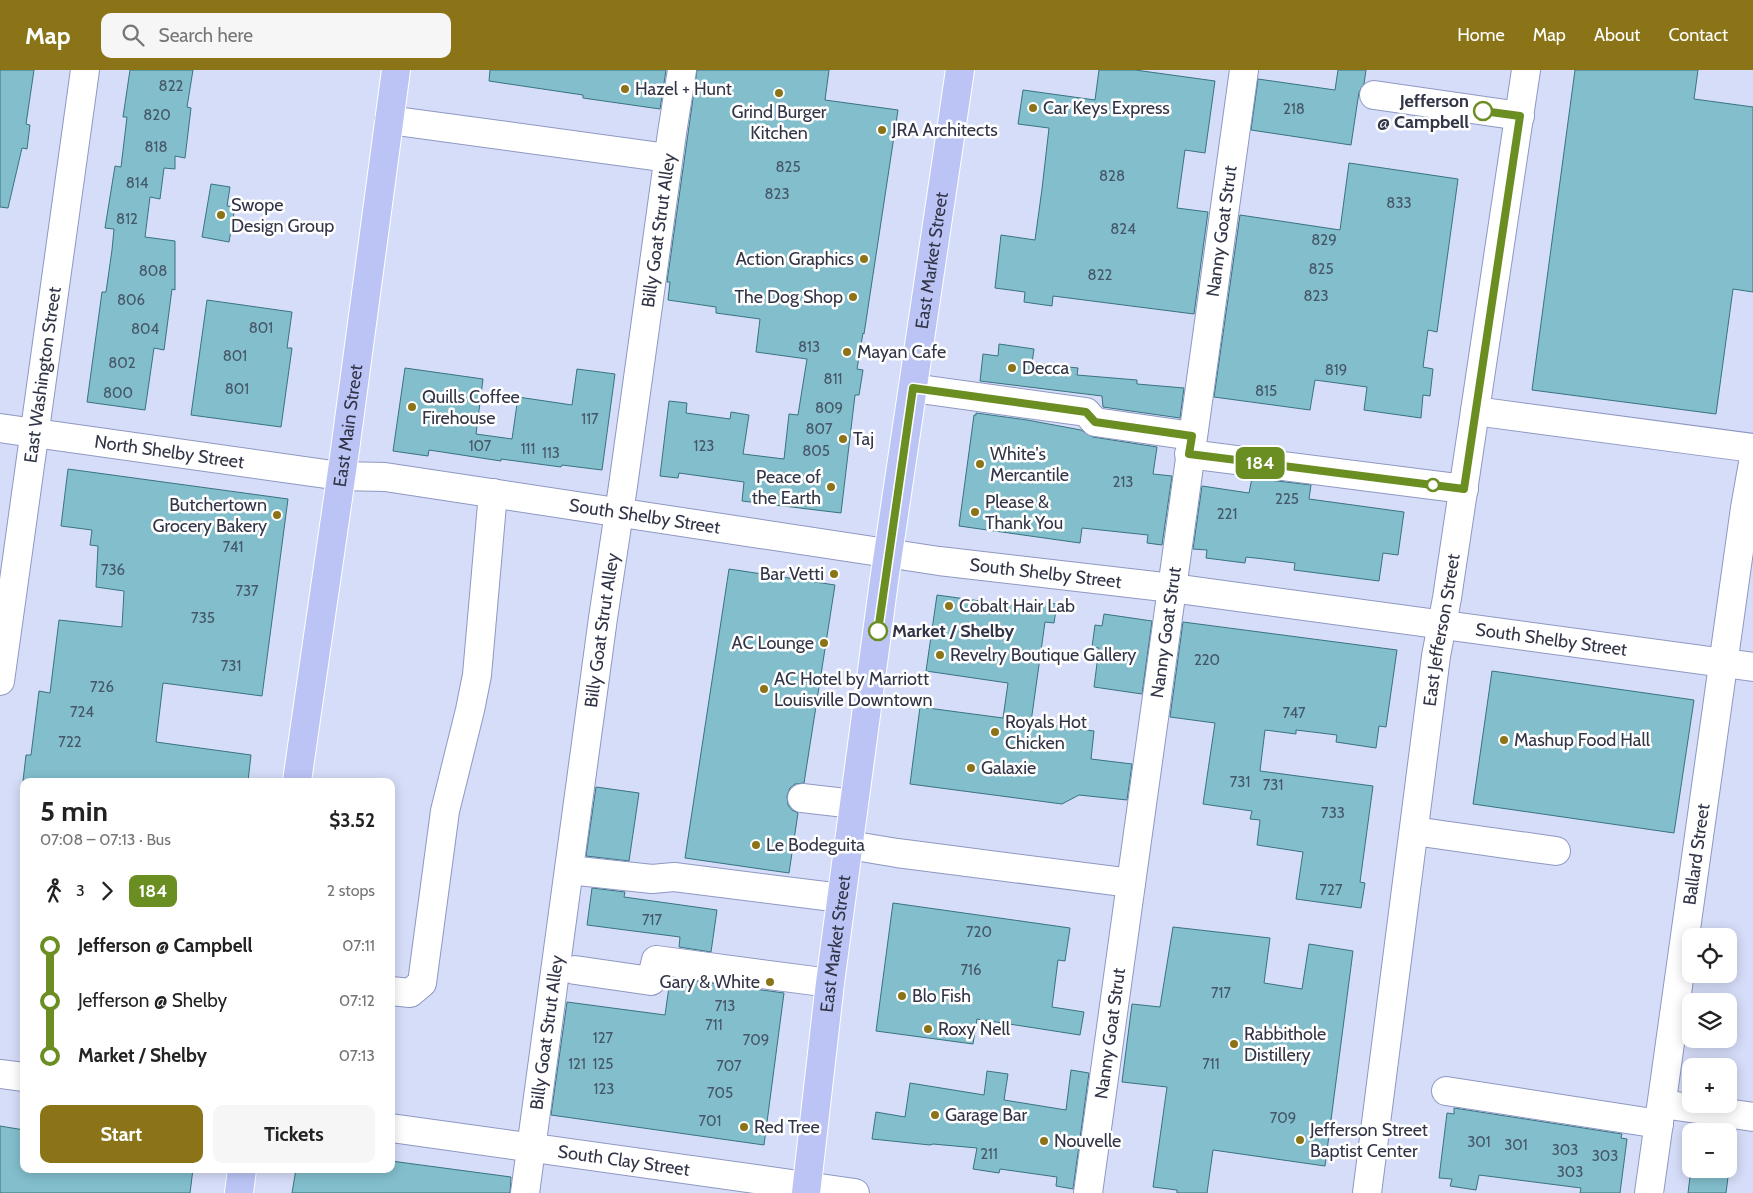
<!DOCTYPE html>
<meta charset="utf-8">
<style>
:root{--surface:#fff;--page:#f6f6f6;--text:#222;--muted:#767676;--accent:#8a7417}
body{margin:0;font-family:Cabin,sans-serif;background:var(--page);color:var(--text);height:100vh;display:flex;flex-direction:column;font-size:19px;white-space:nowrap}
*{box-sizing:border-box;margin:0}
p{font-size:16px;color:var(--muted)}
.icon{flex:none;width:28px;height:28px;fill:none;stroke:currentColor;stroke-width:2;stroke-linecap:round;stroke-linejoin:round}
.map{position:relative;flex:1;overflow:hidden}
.side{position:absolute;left:20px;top:708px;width:375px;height:395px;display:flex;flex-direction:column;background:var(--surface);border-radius:10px;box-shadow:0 2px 12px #0003}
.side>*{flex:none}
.badge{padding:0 10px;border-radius:8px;font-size:18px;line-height:32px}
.buttons{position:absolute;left:1682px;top:858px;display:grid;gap:10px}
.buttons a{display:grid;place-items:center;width:55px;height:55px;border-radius:10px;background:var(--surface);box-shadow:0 2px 12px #0003;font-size:25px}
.map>.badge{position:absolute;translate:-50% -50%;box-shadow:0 0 0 2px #fff}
.legs{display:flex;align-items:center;gap:8px;height:55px;padding:0 20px;font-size:16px}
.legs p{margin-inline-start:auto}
.summary{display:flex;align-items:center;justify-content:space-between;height:85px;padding:0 20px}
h1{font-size:28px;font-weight:800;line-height:38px}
.button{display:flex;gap:10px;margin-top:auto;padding:10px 20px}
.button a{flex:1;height:58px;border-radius:10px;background:var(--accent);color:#fff;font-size:20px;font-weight:800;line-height:58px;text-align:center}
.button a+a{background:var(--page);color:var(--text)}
ul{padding:0 20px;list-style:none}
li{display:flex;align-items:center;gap:18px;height:55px;font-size:19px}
li i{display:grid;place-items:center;width:8px;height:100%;margin:0 6px;background:currentColor}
li i::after{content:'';width:12px;height:12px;margin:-6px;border:4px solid;border-radius:50%;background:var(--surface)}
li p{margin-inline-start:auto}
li:first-child i{background:linear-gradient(#0000 50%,currentColor 0)}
li:last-child i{background:linear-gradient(currentColor 50%,#0000 0)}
header{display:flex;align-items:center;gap:30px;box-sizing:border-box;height:70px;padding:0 25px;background:var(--accent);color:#fff}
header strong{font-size:24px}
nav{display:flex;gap:28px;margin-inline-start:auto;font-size:18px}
.search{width:350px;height:45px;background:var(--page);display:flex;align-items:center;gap:12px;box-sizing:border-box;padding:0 18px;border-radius:10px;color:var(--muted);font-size:19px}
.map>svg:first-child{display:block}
.building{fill:#82becc;stroke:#387381}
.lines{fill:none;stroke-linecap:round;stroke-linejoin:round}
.minor-casing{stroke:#8e98c3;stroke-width:30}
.major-casing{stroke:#fff;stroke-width:30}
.minor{stroke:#fff;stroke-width:28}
.major{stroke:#bbc4f5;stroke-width:28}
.line-1-casing{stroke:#fff;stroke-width:11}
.line-1{stroke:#6b8e23;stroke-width:8}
.poi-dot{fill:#8a7417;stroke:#fff;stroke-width:2}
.stop-1-dot{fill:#fff;stroke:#6b8e23;stroke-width:2.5}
.labels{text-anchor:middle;stroke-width:5;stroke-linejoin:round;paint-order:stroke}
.number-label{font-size:15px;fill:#455768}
.poi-label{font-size:18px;fill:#313547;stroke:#fff;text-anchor:start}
.stop-label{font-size:18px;font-weight:bold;fill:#313547;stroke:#fff;text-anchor:end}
.street-label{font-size:18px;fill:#313547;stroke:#fff}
</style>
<header>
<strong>Map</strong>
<div class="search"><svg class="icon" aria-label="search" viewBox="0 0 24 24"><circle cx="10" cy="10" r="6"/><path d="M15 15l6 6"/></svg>Search here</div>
<nav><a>Home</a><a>Map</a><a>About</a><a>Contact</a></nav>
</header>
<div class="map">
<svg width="1753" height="1123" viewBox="0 0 1753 1123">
<rect width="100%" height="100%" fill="#d6ddf8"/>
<g class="building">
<polygon points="0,0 34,0 26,54 30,55 27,79 22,78 8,138 0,137"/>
<polygon points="130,0 193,0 187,37 191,38 185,88 175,86 175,99 164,98 160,129 150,127 145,167 175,171 175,220 172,219 164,280 154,278 145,340 87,332 102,222 106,222 112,180 114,159 105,158 115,96 121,97 127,47 123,47"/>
<polygon points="490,0 666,0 660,39 583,28 583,25 489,11"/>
<polygon points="697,0 829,0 825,30 898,40 864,264 863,263 857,299 863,300 859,325 855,325 841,443 742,431 744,412 679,403 678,408 660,406 669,331 687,333 686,343 730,349 731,342 749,345 743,384 784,389 789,344 798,345 807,289 756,282 760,249 716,243 716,237 668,230 670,212 667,212"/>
<polygon points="1099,0 1135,0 1215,11 1205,83 1185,80 1177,138 1208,142 1194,244 1053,226 1052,236 1024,232 1025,222 995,218 1001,165 1035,170 1042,119 1049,58 1018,54 1023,20 1095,30"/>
<polygon points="1338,0 1366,0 1364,14 1359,22 1351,75 1251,60 1258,9 1335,20"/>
<polygon points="1575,0 1698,0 1694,29 1753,37 1753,222 1733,219 1716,344 1532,320"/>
<polygon points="1349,93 1458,109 1437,262 1428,260 1423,297 1433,299 1430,326 1423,325 1421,348 1364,340 1367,317 1315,310 1310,340 1214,327 1240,145 1340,160"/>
<polygon points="211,114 230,117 227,136 235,137 229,172 202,167"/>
<polygon points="207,230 292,242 287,278 292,278 281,357 191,345"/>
<polygon points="999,274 1034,279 1032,293 1078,298 1077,305 1137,310 1137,314 1184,318 1180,348 1103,337 1102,326 980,311 983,284 998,286"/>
<polygon points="405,298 483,309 476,364 512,369 518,327 572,335 577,299 615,304 602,400 562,395 561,397 501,389 501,391 429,380 428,386 393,381"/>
<polygon points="976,343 1027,350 1081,360 1093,367 1157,377 1153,404 1172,406 1162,475 1147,473 1148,465 1082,458 1080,473 959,456 974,345 976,345"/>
<polygon points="68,399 288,429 262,626 163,613 156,672 251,685 248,711 23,711 26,685 31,685 39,621 50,623 59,550 122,557 124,521 96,517 98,476 90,475 92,460 61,456"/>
<polygon points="1252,408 1311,415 1309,429 1404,442 1398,485 1383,483 1379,511 1294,500 1295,493 1264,489 1246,487 1245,493 1206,488 1207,480 1193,479 1202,416 1249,423"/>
<polygon points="729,499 835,515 804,713 795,714 790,718 787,726 788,735 792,740 798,743 789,803 685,788"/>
<polygon points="937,525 1038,539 1038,532 1057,534 1054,553 1045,552 1031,652 1094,661 1091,689 1132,694 1127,730 1079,725 1062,734 910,714 920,637 1003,648 1008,613 926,601"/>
<polygon points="1104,544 1152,551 1142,624 1094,617 1099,578 1092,577 1095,555 1102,556"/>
<polygon points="1183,552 1397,580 1386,657 1379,656 1376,678 1336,672 1337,665 1296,660 1296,664 1265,660 1260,701 1373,716 1360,812 1365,813 1361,838 1296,829 1303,782 1257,775 1260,750 1250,749 1252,741 1203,734 1215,653 1170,647"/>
<polygon points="1492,601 1694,630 1674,763 1473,734"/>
<polygon points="596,717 639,723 629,791 586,786"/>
<polygon points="592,818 625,822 624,827 717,840 711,882 679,877 680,867 587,855"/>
<polygon points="893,833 1070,858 1065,891 1058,890 1052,937 1084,942 1080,965 977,949 973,974 876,961"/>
<polygon points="1173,857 1270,868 1264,913 1302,919 1309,874 1353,881 1325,1096 1213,1080 1207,1123 1177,1123 1177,1120 1153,1117 1167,1017 1122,1012 1132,934 1160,937"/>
<polygon points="675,908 784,923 764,1075 551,1045 567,932 665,945 669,917 674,918"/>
<polygon points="1071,1000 1089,1003 1073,1119 1056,1116 1057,1107 1000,1099 999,1103 973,1099 977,1078 933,1074 930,1075 872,1069 876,1042 905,1047 910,1013 984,1025 987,1001 1008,1004 1004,1030 1066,1040"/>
<polygon points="1454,1038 1622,1064 1621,1068 1627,1069 1620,1123 1580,1123 1581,1118 1479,1105 1476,1120 1450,1116 1452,1109 1439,1108 1447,1043 1454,1044"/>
<polygon points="0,1056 24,1060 24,1099 193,1099 190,1123 0,1123"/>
<polygon points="391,1091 511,1107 510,1123 292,1123 296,1099 391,1099"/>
<polygon points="1691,1099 1729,1099 1726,1123 1688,1123"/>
</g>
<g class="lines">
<g class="minor-casing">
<g id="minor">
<polyline points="1374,25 1520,46"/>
<polyline points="389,50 668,88"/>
<polyline points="913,318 1086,342 1095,352 1192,366"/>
<polyline points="1475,341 1753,378"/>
<path id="s1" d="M0,358L340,406L385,407L939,491L1172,518L1753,597"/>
<polyline points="1189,384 1464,419"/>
<path id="s2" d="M0,611L85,0"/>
<polyline points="802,728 854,734"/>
<polyline points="1414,761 1556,781"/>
<polyline points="849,775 897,783 1131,813"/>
<polyline points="569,800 652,809 674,807 841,828"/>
<polyline points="575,900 651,911 656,890 830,913"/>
<polyline points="391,921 410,923 422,913 445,741 470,640 477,605 493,423"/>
<polyline points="0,1004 24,1007"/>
<polyline points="1446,1021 1659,1054"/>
<polyline points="1662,1034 1753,1047"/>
<path id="s3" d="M391,1058L855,1123"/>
<path id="s4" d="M525,1123L603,548L623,416L672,63L682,0"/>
<path id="s5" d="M1088,1123L1244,0"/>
<path id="s6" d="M1367,1123L1436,586L1447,528L1526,0"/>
<path id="s7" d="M1649,1123L1745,438L1753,393"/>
</g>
</g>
<g class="major-casing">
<g id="major">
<path id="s8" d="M297,711L345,380L396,0"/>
<polyline points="239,1123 242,1099"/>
<path id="s9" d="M806,1123L830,913L884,511L960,0"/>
</g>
</g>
<use href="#minor" class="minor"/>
<use href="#major" class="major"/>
</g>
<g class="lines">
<g class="line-1-casing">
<polyline id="line-1" points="878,561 913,318 1086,342 1095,352 1192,366 1189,384 1464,419 1520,46 1483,41"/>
</g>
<use href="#line-1" class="line-1"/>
</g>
<g class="poi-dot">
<circle cx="625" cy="19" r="5"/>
<circle cx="779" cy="23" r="5"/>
<circle cx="1033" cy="38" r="5"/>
<circle cx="882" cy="60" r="5"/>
<circle cx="221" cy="145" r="5"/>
<circle cx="864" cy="189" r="5"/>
<circle cx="853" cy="227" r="5"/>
<circle cx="847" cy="282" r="5"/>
<circle cx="1012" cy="298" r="5"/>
<circle cx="412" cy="337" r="5"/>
<circle cx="843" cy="369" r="5"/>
<circle cx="980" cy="394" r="5"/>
<circle cx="831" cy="417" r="5"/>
<circle cx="975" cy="442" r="5"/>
<circle cx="277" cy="445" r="5"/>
<circle cx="834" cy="504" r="5"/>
<circle cx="949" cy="536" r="5"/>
<circle cx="824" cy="573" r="5"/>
<circle cx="940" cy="585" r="5"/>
<circle cx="764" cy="619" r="5"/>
<circle cx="995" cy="662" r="5"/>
<circle cx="1504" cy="670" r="5"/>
<circle cx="971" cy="698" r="5"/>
<circle cx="756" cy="775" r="5"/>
<circle cx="770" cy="912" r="5"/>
<circle cx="902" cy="926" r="5"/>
<circle cx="928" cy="959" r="5"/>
<circle cx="1234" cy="974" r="5"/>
<circle cx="935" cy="1045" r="5"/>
<circle cx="744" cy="1057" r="5"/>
<circle cx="1300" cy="1070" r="5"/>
<circle cx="1044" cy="1071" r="5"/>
</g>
<g class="stop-1-dot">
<circle cx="1483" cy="41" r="9"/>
<circle cx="1433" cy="415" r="6"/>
<circle cx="878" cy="561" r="9"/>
</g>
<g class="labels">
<g class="number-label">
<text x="171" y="21">822</text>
<text x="1294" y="44">218</text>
<text x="157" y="50">820</text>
<text x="156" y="82">818</text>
<text x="788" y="102">825</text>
<text x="1112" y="111">828</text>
<text x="137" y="118">814</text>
<text x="777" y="129">823</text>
<text x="1399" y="138">833</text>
<text x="127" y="154">812</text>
<text x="1123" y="164">824</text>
<text x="1324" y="175">829</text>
<text x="1321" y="204">825</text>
<text x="153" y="206">808</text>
<text x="1100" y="210">822</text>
<text x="1316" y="231">823</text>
<text x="131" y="235">806</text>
<text x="261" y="263">801</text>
<text x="145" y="264">804</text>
<text x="809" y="282">813</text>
<text x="235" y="291">801</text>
<text x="122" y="298">802</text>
<text x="1336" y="305">819</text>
<text x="833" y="314">811</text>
<text x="237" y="324">801</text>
<text x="1266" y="326">815</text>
<text x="118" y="328">800</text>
<text x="829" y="343">809</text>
<text x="590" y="354">117</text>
<text x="819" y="364">807</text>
<text x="480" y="381">107</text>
<text x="704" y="381">123</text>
<text x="528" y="384">111</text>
<text x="816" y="386">805</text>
<text x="551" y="388">113</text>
<text x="1123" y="417">213</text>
<text x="1287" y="434">225</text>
<text x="1227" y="449">221</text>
<text x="233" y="482">741</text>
<text x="113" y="505">736</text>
<text x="247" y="526">737</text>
<text x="203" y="553">735</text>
<text x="1207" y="595">220</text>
<text x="231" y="601">731</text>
<text x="102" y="622">726</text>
<text x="82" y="647">724</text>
<text x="1294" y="648">747</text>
<text x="70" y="677">722</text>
<text x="1240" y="717">731</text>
<text x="1273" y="720">731</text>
<text x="1333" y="748">733</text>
<text x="1331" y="825">727</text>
<text x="652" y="855">717</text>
<text x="979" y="867">720</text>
<text x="971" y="905">716</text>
<text x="1221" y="928">717</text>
<text x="725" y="941">713</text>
<text x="714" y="960">711</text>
<text x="603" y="973">127</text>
<text x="756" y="975">709</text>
<text x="577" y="999">121</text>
<text x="603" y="999">125</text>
<text x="1211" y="999">711</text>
<text x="729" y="1001">707</text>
<text x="604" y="1024">123</text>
<text x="720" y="1028">705</text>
<text x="1283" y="1053">709</text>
<text x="710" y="1056">701</text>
<text x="1479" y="1077">301</text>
<text x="1516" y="1080">301</text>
<text x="1565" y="1085">303</text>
<text x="989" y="1089">211</text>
<text x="1605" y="1091">303</text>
<text x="1570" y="1107">303</text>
</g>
<g class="poi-label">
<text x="635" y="25">Hazel + Hunt</text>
<text x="1043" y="44">Car Keys Express</text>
<text x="779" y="48" text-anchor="middle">Grind Burger<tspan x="779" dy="21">Kitchen</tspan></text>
<text x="892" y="66">JRA Architects</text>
<text x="231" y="141">Swope<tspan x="231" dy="21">Design Group</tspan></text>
<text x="854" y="195" text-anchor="end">Action Graphics</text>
<text x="843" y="233" text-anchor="end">The Dog Shop</text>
<text x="857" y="288">Mayan Cafe</text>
<text x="1022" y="304">Decca</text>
<text x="422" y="333">Quills Coffee<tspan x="422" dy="21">Firehouse</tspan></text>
<text x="853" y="375">Taj</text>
<text x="990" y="390">White's<tspan x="990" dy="21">Mercantile</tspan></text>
<text x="821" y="413" text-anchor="end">Peace of<tspan x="821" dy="21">the Earth</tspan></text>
<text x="985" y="438">Please &amp;<tspan x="985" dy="21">Thank You</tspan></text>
<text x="267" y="441" text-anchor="end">Butchertown<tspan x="267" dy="21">Grocery Bakery</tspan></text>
<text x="824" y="510" text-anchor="end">Bar Vetti</text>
<text x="959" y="542">Cobalt Hair Lab</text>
<text x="814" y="579" text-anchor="end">AC Lounge</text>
<text x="950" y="591">Revelry Boutique Gallery</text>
<text x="774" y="615">AC Hotel by Marriott<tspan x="774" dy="21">Louisville Downtown</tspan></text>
<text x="1005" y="658">Royals Hot<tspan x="1005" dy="21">Chicken</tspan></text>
<text x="1514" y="676">Mashup Food Hall</text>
<text x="981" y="704">Galaxie</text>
<text x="766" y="781">Le Bodeguita</text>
<text x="760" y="918" text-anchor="end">Gary &amp; White</text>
<text x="912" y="932">Blo Fish</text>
<text x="938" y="965">Roxy Nell</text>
<text x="1244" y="970">Rabbithole<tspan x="1244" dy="21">Distillery</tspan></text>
<text x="945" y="1051">Garage Bar</text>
<text x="754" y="1063">Red Tree</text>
<text x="1310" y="1066">Jefferson Street<tspan x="1310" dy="21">Baptist Center</tspan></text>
<text x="1054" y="1077">Nouvelle</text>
</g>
<g class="stop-label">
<text x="1469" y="37">Jefferson<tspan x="1469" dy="21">@ Campbell</tspan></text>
<text x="892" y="567" text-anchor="start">Market / Shelby</text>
</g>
<g class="street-label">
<text dy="6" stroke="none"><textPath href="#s4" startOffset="972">Billy Goat Strut Alley</textPath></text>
<text dy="6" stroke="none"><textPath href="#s5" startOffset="971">Nanny Goat Strut</textPath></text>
<text dy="6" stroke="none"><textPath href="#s9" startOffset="941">East Market Street</textPath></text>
<text dy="6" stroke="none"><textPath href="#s2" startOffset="309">East Washington Street</textPath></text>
<text dy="6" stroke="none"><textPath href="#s8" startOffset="359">East Main Street</textPath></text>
<text dy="6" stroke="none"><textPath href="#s1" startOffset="171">North Shelby Street</textPath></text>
<text dy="6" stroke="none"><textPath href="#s1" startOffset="651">South Shelby Street</textPath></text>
<text dy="6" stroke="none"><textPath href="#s1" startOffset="1056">South Shelby Street</textPath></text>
<text dy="6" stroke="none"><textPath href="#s4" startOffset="568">Billy Goat Strut Alley</textPath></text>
<text dy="6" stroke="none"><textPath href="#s5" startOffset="566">Nanny Goat Strut</textPath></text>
<text dy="6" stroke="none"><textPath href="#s6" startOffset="568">East Jefferson Street</textPath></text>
<text dy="6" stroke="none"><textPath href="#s1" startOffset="1566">South Shelby Street</textPath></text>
<text dy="6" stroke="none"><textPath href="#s7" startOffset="342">Ballard Street</textPath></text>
<text dy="6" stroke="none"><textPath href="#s9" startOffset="251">East Market Street</textPath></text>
<text dy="6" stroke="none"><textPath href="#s4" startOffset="162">Billy Goat Strut Alley</textPath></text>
<text dy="6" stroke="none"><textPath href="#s5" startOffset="161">Nanny Goat Strut</textPath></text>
<text dy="6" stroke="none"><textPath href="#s3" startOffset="235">South Clay Street</textPath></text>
</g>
</g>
</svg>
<div class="buttons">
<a><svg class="icon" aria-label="locate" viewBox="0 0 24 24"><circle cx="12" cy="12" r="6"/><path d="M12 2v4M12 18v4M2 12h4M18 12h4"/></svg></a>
<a><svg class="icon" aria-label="layers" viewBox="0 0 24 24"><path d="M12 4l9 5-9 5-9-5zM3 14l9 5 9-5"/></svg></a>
<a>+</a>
<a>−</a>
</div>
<b class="badge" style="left:1260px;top:393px;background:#6b8e23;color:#fff">184</b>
<section class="side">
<div class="summary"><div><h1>5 min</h1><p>07:08 – 07:13 · Bus</p></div><b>$3.52</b></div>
<div class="legs"><svg class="icon" aria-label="walk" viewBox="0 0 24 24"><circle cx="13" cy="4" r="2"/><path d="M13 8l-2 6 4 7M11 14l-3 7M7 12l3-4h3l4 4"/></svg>3<svg class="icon" aria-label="forward" viewBox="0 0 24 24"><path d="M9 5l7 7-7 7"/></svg><b class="badge" style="background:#6b8e23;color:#fff">184</b><p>2 stops</p></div>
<ul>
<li><i style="color:#6b8e23"></i><b>Jefferson @ Campbell</b><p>07:11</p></li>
<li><i style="color:#6b8e23"></i><span>Jefferson @ Shelby</span><p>07:12</p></li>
<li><i style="color:#6b8e23"></i><b>Market / Shelby</b><p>07:13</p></li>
</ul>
<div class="button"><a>Start</a><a>Tickets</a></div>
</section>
</div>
